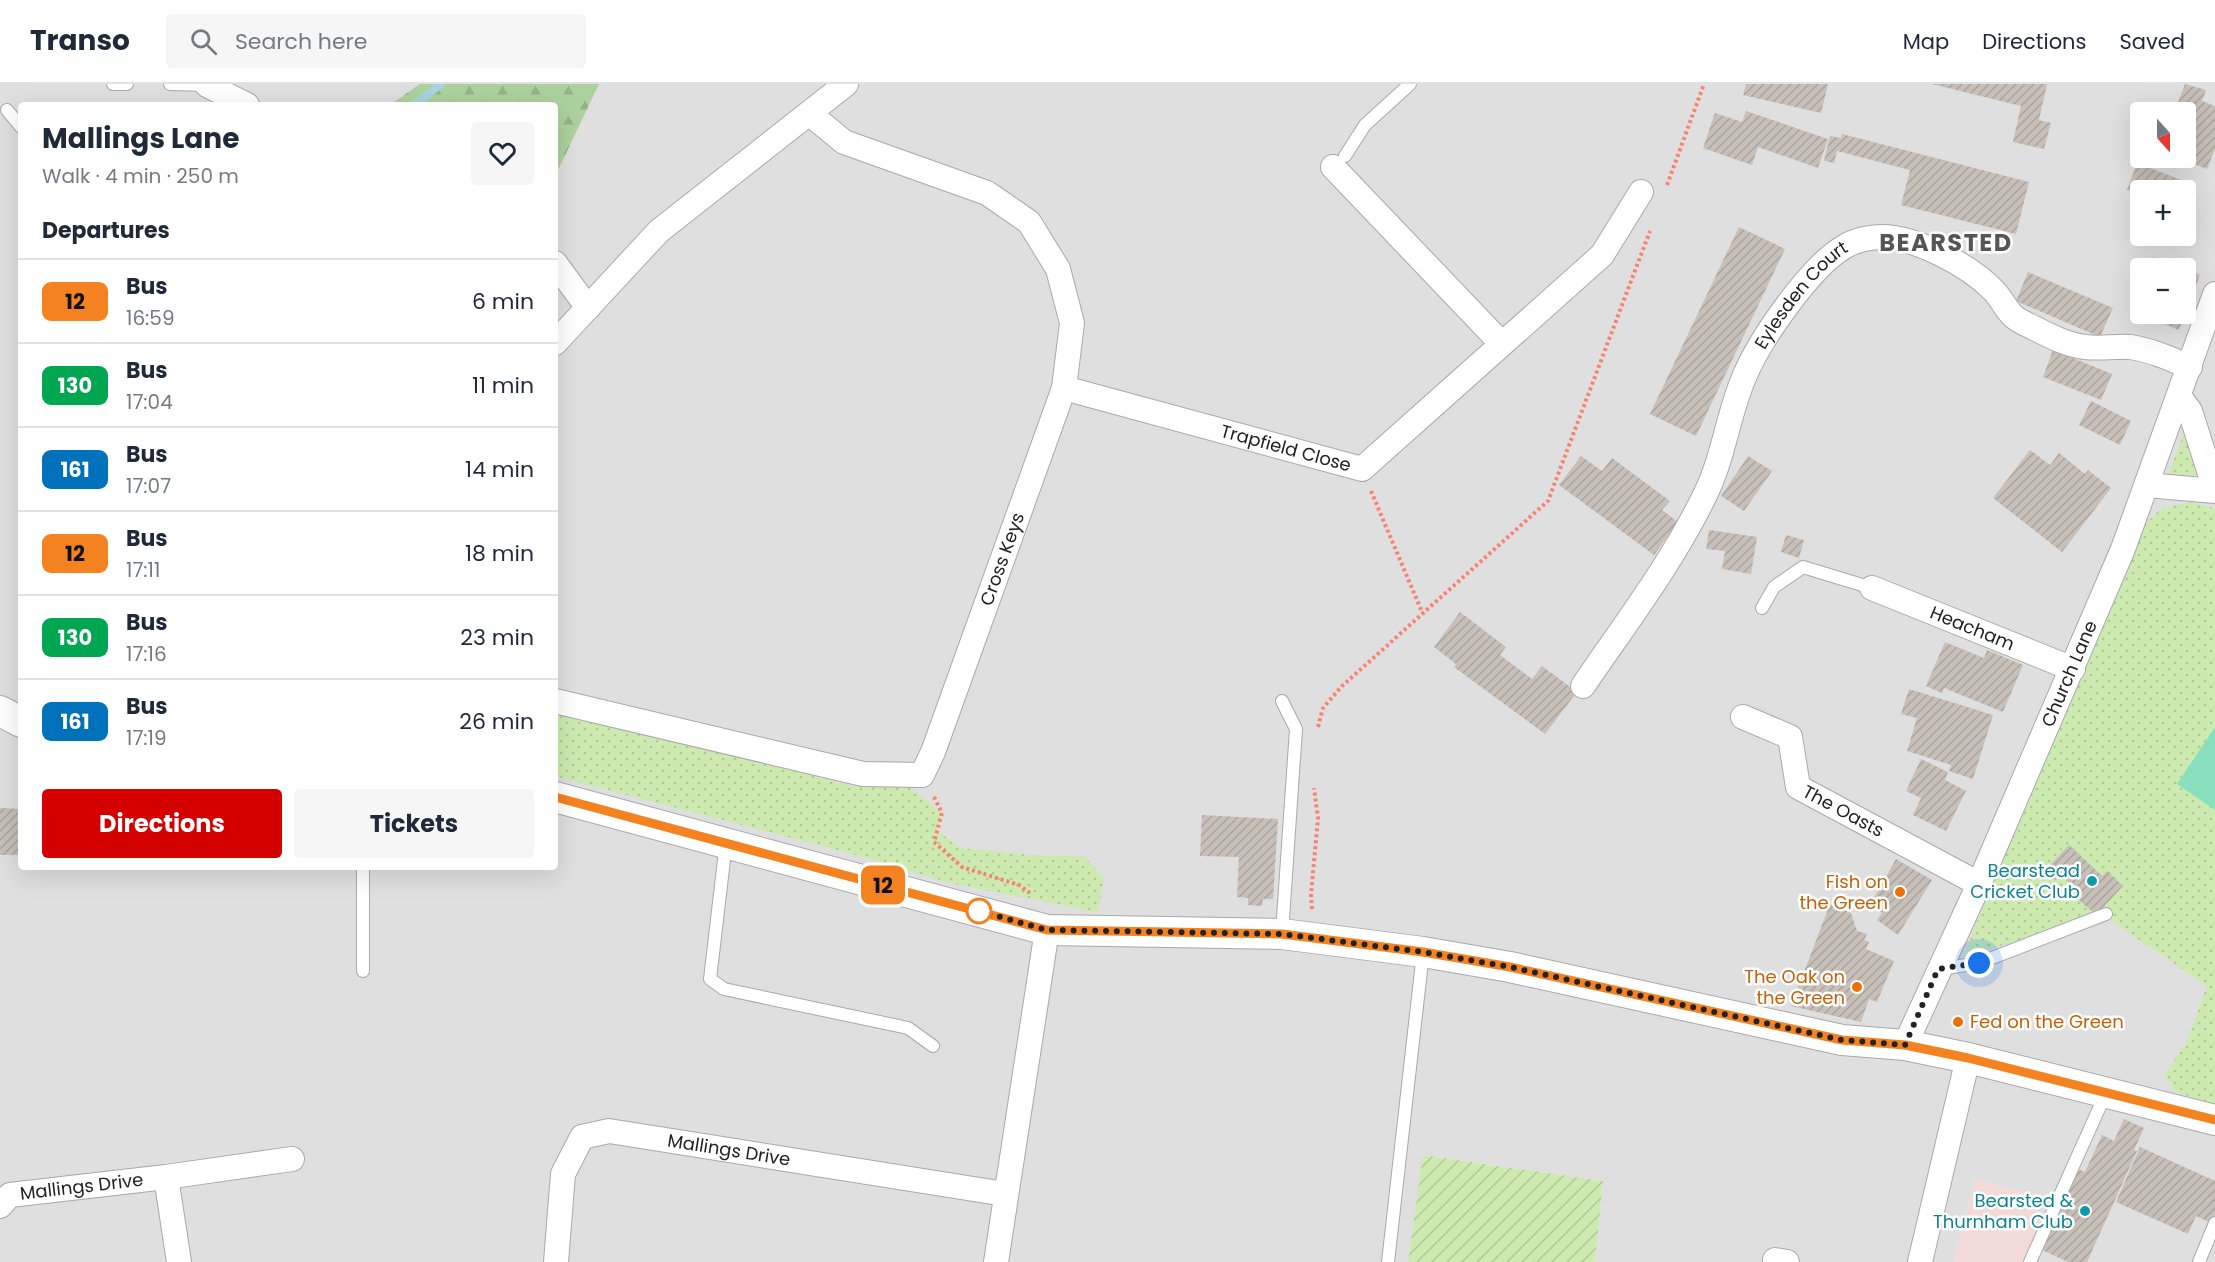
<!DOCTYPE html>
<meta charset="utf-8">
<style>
:root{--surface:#fff;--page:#f6f6f7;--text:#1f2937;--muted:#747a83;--line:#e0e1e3;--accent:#d40000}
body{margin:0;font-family:Poppins,sans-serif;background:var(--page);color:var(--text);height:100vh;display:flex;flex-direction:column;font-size:22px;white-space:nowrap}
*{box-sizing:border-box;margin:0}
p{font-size:20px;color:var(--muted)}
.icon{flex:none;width:33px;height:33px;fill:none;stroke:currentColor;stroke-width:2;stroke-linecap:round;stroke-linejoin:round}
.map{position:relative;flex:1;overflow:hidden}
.details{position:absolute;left:18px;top:18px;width:540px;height:768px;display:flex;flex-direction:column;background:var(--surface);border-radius:6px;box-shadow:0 6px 24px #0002}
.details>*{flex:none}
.badge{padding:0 12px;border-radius:9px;font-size:21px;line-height:39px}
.needle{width:39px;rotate:159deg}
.fabs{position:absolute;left:2130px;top:18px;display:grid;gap:12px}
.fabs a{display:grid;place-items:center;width:66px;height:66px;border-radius:6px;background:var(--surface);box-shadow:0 6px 24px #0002;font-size:30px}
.you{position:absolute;width:30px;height:30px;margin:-15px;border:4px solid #fff;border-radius:50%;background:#1a73e8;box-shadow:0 0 0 9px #1a73e833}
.map>.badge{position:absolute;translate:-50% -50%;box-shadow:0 0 0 3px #fff}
h2{padding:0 24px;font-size:22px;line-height:54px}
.round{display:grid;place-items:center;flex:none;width:63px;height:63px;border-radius:6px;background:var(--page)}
.head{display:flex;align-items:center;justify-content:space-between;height:102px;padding:0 24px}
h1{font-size:28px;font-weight:700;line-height:45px}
.action{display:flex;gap:12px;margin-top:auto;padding:12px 24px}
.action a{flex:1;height:69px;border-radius:6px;background:var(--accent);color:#fff;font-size:24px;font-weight:700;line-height:69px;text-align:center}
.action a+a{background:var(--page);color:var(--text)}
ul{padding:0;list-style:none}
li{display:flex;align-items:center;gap:18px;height:84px;padding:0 24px;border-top:2px solid var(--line)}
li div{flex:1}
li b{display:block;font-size:22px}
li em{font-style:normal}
li .badge{min-width:66px;font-weight:700;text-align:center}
header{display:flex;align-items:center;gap:36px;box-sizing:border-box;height:84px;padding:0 30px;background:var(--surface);border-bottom:2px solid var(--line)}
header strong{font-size:28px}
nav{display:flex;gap:33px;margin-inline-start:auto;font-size:21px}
.search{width:420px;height:54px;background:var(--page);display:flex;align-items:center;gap:15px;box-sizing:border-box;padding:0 21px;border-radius:6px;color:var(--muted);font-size:22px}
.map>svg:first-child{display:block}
.residential{fill:#e0dfdf;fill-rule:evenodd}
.commercial{fill:#f2dad9}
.grass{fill:url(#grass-dots)}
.forest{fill:url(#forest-firs)}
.garden{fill:url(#garden-furrows)}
.pitch{fill:#88e0be}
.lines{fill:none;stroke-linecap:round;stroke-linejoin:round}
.stream{stroke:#aad3df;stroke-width:8}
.building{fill:url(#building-hatch)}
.service-casing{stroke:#a9a9a9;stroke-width:14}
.minor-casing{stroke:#a9a9a9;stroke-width:26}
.tertiary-casing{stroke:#a9a9a9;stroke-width:32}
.path{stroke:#fa8072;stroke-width:4;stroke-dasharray:3 3;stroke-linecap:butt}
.service{stroke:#fff;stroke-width:12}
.minor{stroke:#fff;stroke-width:24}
.tertiary{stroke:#fff;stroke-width:30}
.line-casing{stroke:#fff;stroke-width:14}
.line{stroke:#f58220;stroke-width:9}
.walk{stroke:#222;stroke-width:6;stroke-dasharray:0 10.8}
.culture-dot{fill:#0f9aa8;stroke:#fff;stroke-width:2}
.food-dot{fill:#e8710a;stroke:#fff;stroke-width:2}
.stop-dot{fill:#fff;stroke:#f58220;stroke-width:3}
.labels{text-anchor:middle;stroke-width:5;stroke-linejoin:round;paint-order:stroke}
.street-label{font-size:18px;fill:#222;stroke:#fff}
.culture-label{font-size:18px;fill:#0d838f;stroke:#fff;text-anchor:end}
.food-label{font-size:18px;fill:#c56008;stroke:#fff;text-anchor:end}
.district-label{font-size:24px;font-weight:bold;letter-spacing:1.5px;fill:#555;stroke:#fff}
</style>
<header>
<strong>Transo</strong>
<div class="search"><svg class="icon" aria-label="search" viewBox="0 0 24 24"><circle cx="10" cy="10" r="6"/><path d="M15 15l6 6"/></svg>Search here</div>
<nav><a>Map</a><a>Directions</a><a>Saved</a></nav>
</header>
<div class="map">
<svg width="2215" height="1178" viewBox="0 0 2215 1178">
<defs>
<pattern id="grass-dots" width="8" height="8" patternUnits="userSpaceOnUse" patternTransform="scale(1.5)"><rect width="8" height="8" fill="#cdebb0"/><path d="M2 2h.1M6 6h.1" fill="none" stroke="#b0c997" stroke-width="1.8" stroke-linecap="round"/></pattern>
<pattern id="forest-firs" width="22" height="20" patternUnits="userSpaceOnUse" patternTransform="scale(1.5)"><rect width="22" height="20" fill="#add19e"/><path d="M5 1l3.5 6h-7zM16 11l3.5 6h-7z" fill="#95b388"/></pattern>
<pattern id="garden-furrows" width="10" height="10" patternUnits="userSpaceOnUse" patternTransform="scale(1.5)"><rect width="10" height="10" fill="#cdebb0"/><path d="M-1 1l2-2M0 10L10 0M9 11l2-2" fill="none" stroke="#b0c997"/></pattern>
<pattern id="building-hatch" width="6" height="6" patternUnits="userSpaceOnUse" patternTransform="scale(1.5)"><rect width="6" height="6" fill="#c7bfb8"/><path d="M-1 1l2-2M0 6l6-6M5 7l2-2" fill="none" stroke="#aba49e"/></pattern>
</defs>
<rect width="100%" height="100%" fill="#f2efe9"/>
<path class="residential" d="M0,0H2215V1178H2037L2038,1112L1975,1095L1954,1178H1595L1603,1097L1424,1071L1408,1178H0ZM21,21H555V783H21ZM2140,28H2186V74H2140ZM2140,106H2186V152H2140ZM2140,184H2186V230H2140Z"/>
<polygon class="commercial" points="1975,1095 2038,1112 2037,1178 1954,1178"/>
<g class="grass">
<polygon points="2189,344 2208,391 2167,392 2184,349"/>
<polygon points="2191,418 2215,424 2215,1021 2176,1008 2164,991 2186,960 2207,902 2111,837 2106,830 1963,873 2027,711 2139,445 2162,424"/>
<polygon points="555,624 852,702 911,704 942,729 937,747 961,764 1040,772 1084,772 1104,794 1098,828 949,799 860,772 555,692"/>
</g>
<polygon class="forest" points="420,0 599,0 559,84 555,82 555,21 394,21 394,18"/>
<polygon class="garden" points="1423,1071 1603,1097 1595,1178 1408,1178"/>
<polygon class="pitch" points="2215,643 2215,726 2177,700"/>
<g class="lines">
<polyline class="stream" points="414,21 441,0"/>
</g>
<g class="building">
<polygon points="1746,0 1828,0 1821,29 1743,11"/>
<polygon points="1932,0 2047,0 2039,36 2051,39 2044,65 2013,58 2021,22"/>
<polygon points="2185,0 2206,6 2202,17 2215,22 2215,65 2207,85 2179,74 2186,74 2186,54 2196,29 2177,21"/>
<polygon points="1746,27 1828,55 1818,84 1758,63 1752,81 1703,64 1715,29 1742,38"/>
<polygon points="1842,50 2029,98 2016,150 1901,121 1910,86 1837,67 1834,79 1824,77 1830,52 1841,54"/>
<polygon points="2137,79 2192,100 2186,117 2186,106 2140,106 2140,111 2127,106"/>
<polygon points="2140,124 2140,140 2135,138"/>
<polygon points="1739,143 1785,165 1696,352 1650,330"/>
<polygon points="2153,173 2183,184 2149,184"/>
<polygon points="2186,185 2200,191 2186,228"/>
<polygon points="2028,188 2113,224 2100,253 2016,217"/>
<polygon points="2147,230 2185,230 2179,246 2145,232"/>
<polygon points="2053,266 2112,290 2101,316 2043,293"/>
<polygon points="2091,317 2131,337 2120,361 2079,341"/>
<polygon points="2030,366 2050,381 2059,369 2085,390 2088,386 2111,404 2062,468 1993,414"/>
<polygon points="1581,372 1602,387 1612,374 1670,417 1662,426 1678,438 1654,471 1559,401"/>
<polygon points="1748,372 1772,387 1744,427 1721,412"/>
<polygon points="1709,446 1757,453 1751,490 1722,485 1725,467 1706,465"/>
<polygon points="1786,451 1804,456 1799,474 1781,468"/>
<polygon points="1460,528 1506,563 1500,571 1532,595 1542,582 1577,608 1545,650 1454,583 1456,580 1434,563"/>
<polygon points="1945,558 1984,574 1987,566 2023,581 2003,628 1944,604 1942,609 1926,602"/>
<polygon points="1909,605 1993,631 1973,695 1949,687 1951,681 1907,667 1917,634 1901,630"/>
<polygon points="1921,675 1948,688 1945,696 1966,707 1946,747 1913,731 1921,714 1906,707"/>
<polygon points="0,724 21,725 21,771 0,771"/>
<polygon points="1202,731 1278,735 1273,815 1263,815 1262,822 1248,821 1248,814 1237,813 1239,773 1200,772"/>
<polygon points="2069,761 2102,792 2107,787 2123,802 2096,831 2079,816 2083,812 2050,781"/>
<polygon points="1896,775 1932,796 1898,851 1877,836 1882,829 1870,821"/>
<polygon points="1830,820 1851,829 1857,847 1867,850 1864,856 1869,858 1866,865 1894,877 1877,918 1869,915 1861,938 1791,922"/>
<polygon points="2124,1035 2144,1044 2134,1066 2137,1067 2087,1178 2068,1178 2042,1166 2078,1085 2085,1088 2102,1051 2114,1057"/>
<polygon points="2140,1063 2215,1097 2215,1130 2211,1139 2196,1132 2188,1150 2116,1118"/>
</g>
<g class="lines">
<g class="service-casing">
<g id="service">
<polyline points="113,0 127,0"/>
<polyline points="170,0 207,1"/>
<polyline points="7,26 21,43"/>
<polyline points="1345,72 1365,41 1410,0"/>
<polyline points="1762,524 1774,503 1803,483 1872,504"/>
<polyline points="1282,617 1296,645 1282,849"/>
<polyline points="726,759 710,895 724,905 908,944 933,962"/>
<polyline points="1940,885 1979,879 2106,830"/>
<polyline points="363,887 363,783"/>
<polyline points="1388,1178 1423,869"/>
<polyline points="2030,1178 2106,1009"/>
<polyline points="2199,1178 2215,1139"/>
</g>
</g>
<g class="minor-casing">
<g id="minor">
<polyline points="207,1 247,21"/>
<polyline points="1333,83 1501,259"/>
<polyline points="555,179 588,224"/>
<polyline points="555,259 659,147 846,0"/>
<path id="s1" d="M1064,304L1362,385L1602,171L1641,108"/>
<polyline points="2179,312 2190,327 2215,405"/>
<polyline points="2147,401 2215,407"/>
<path id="s2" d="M1872,504L2073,585"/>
<path id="s3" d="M1583,602C1625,540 1672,479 1705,411C1724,373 1728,329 1745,291C1761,254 1810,183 1844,163C1855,156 1871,153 1884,153C1917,154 1968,181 1992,205C2004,216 2006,230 2022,238C2041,247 2064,261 2085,263C2100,265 2115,262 2130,263C2151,266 2171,275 2190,283"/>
<path id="s4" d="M555,617L863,690L922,691L933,668L1064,304L1072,239L1058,185L1029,138L987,109L844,58L810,30"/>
<path id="s5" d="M1743,633L1790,653L1798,703L1979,800"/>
<path id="s6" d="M1905,961L1979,800L2123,465L2215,210"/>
<polyline points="166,1093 179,1178"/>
<path id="s7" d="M0,1122L10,1111L166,1093L292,1075"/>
<polyline points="1775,1176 1787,1178"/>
<path id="s8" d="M556,1178L563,1090L582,1053L609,1047L1005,1110"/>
<polyline points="996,1178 1047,846"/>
<polyline points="1920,1178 1968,974"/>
</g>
</g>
<g class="tertiary-casing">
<g id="tertiary">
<polyline points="0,627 21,638"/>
<polyline points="555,713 1047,846 1282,850 1423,868 1510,883 1842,956 1905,961 1968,974 2215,1036"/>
</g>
</g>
<g class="path">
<polyline points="1667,101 1704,0"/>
<polyline points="1371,407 1422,528"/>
<polyline points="1318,643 1323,624 1342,602 1548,417 1650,147"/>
<polyline points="934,713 942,729 934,758 962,783 1019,801 1030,809"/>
<polyline points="1312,825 1311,811 1318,734 1314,704"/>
</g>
<use href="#service" class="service"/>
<use href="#minor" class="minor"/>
<use href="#tertiary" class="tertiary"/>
</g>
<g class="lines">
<g class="line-casing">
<polyline id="line" points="555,713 1047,846 1282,850 1423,868 1510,883 1842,956 1905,961 1968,974 2215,1036"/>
</g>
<use href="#line" class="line"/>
<polyline class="walk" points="979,827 1047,846 1282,850 1423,868 1510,883 1842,956 1905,961 1938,885 1979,879"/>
</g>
<g class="culture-dot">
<circle cx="2092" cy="797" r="6"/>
<circle cx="2085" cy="1127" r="6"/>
</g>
<g class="food-dot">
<circle cx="1900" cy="808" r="6"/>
<circle cx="1857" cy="903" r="6"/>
<circle cx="1958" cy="938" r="6"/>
</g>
<circle class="stop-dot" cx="979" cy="827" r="12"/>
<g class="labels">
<g class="street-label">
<text dy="6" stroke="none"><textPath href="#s3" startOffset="452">Eylesden Court</textPath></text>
<text dy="6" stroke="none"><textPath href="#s1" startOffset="230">Trapfield Close</textPath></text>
<text dy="6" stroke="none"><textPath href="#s4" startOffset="606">Cross Keys</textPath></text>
<text dy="6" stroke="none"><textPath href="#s2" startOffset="108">Heacham</textPath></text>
<text dy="6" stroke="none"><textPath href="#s6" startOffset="406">Church Lane</textPath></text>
<text dy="6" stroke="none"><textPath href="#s5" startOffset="153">The Oasts</textPath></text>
<text dy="6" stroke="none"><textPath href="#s8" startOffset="279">Mallings Drive</textPath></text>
<text dy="6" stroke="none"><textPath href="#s7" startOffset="87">Mallings Drive</textPath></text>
</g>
<g class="culture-label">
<text x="2080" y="793">Bearstead<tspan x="2080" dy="21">Cricket Club</tspan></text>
<text x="2073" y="1123">Bearsted &amp;<tspan x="2073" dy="21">Thurnham Club</tspan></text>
</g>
<g class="food-label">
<text x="1888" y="804">Fish on<tspan x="1888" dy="21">the Green</tspan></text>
<text x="1845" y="899">The Oak on<tspan x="1845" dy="21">the Green</tspan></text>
<text x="1970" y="944" text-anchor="start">Fed on the Green</text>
</g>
<g class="district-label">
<text x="1946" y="167">BEARSTED</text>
</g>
</g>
</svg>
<div class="fabs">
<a><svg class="needle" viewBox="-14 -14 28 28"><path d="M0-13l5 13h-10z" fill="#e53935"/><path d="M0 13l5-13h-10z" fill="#747a83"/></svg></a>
<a>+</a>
<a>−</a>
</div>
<div class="you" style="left:1979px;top:879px"></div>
<b class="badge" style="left:883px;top:801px;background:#f58220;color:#111">12</b>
<section class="details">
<div class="head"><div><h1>Mallings Lane</h1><p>Walk · 4 min · 250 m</p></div><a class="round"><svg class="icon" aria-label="heart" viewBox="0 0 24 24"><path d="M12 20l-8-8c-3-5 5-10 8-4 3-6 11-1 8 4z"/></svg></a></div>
<h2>Departures</h2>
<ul>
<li><span class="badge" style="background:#f58220;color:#111">12</span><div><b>Bus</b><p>16:59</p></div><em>6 min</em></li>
<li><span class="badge" style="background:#00a651;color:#fff">130</span><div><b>Bus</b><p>17:04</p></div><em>11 min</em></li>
<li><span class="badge" style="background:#0072bc;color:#fff">161</span><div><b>Bus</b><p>17:07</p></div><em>14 min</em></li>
<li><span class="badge" style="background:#f58220;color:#111">12</span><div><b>Bus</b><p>17:11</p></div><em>18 min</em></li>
<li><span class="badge" style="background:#00a651;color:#fff">130</span><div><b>Bus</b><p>17:16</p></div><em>23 min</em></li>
<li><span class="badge" style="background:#0072bc;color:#fff">161</span><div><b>Bus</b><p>17:19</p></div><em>26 min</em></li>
</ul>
<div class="action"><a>Directions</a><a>Tickets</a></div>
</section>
</div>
